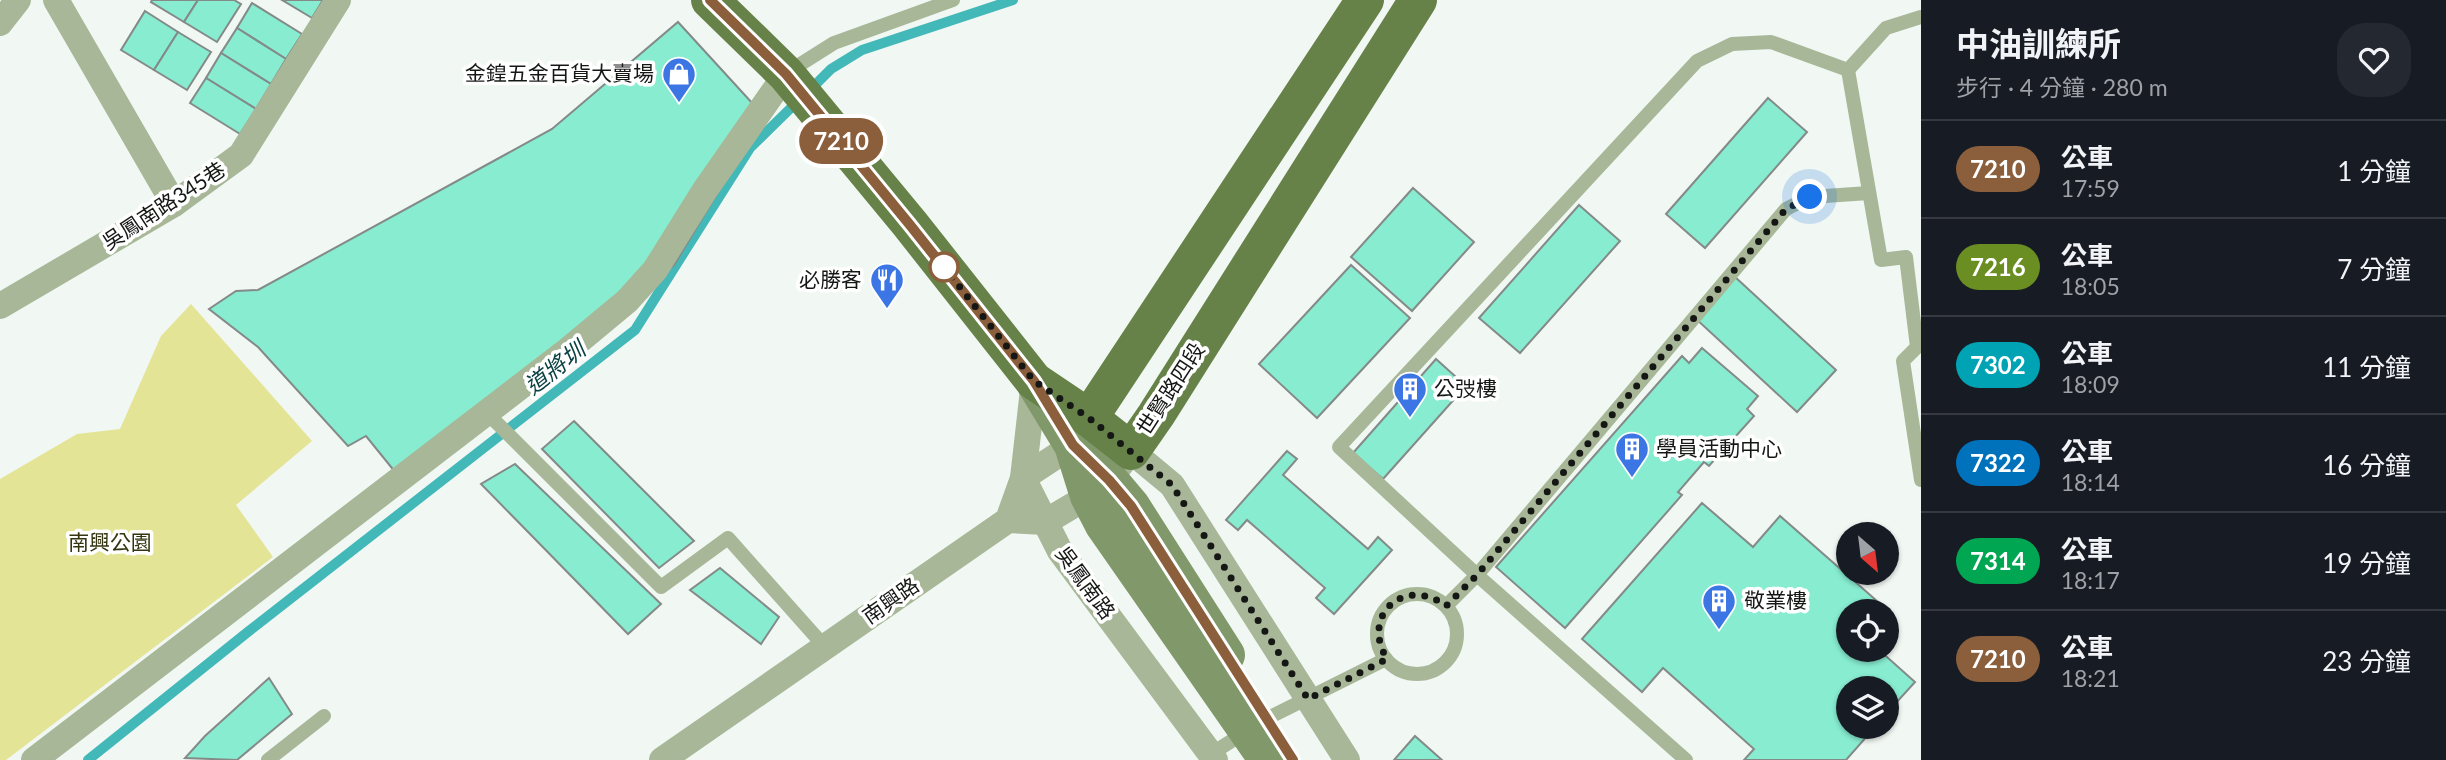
<!DOCTYPE html>
<html lang="zh-TW">
<meta charset="utf-8">
<style>
:root{--surface:#171b24;--page:#242831;--text:#f1f3f6;--muted:#9ea1a6;--line:#363941}
body{margin:0;font-family:Lato,"Noto Sans TC",sans-serif;background:var(--page);color:var(--text);height:100vh;display:flex;flex-direction:column;font-size:26px;white-space:nowrap}
*{box-sizing:border-box;margin:0}
p{font-size:23px;color:var(--muted)}
.icon{flex:none;width:38px;height:38px;fill:none;stroke:currentColor;stroke-width:2;stroke-linecap:round;stroke-linejoin:round}
.map{position:relative;flex:1;overflow:hidden}
.sheet{display:flex;flex-direction:column;background:var(--surface);width:525px}
.sheet>*{flex:none}
.badge{padding:0 14px;border-radius:23px;font-size:24px;line-height:46px}
.needle{width:46px;rotate:152deg}
.buttons{position:absolute;left:1836px;top:522px;display:grid;gap:14px}
.buttons a{display:grid;place-items:center;width:63px;height:63px;border-radius:50%;background:var(--surface);box-shadow:0 2px 5px #0004;font-size:35px}
.you{position:absolute;width:35px;height:35px;margin:-18px;border:5px solid #fff;border-radius:50%;background:#1a73e8;box-shadow:0 0 0 10px #1a73e833}
.map>.badge{position:absolute;translate:-50% -50%;box-shadow:0 0 0 4px #fff}
.round{display:grid;place-items:center;flex:none;width:74px;height:74px;border-radius:28px;background:var(--page)}
.headline{display:flex;align-items:center;justify-content:space-between;height:119px;padding:0 35px}
h1{font-size:33px;font-weight:700;line-height:52px}
ul{padding:0;list-style:none}
li{display:flex;align-items:center;gap:21px;height:98px;padding:0 35px;border-top:2px solid var(--line)}
li div{flex:1}
li b{display:block;font-size:26px}
li em{font-style:normal}
li .badge{min-width:77px;font-weight:700;text-align:center}
main{display:flex;flex:1;min-height:0}
.map>svg:first-child{display:block}
.green{fill:#e4e497}
.lines{fill:none;stroke-linecap:round;stroke-linejoin:round}
.stream{stroke:#42b8b9;stroke-width:10}
.building{fill:#87ecd0;stroke:#838a88;stroke-width:2}
.lane{stroke:#a7b798;stroke-width:14}
.street{stroke:#a7b798;stroke-width:26}
.secondary{stroke:#81986b;stroke-width:38}
.primary{stroke:#668249;stroke-width:38}
.line-casing{stroke:#fff;stroke-width:16}
.line{stroke:#8b5e3c;stroke-width:10}
.walk{stroke:#151715;stroke-width:7;stroke-dasharray:0 12.6}
.stop-dot{fill:#fff;stroke:#8b5e3c;stroke-width:3.5}
.labels{text-anchor:middle;stroke-width:7;stroke-linejoin:round;paint-order:stroke}
.poi-label{font-size:21px;fill:#151715;stroke:#fff;text-anchor:start}
.street-label{font-size:21px;fill:#151715;stroke:#fff}
.park-label{font-size:21px;fill:#353511;stroke:#fff}
.water-label{font-size:23px;font-style:italic;fill:#083f40;stroke:#fff}
</style>
<main>
<div class="map">
<svg width="1921" height="760" viewBox="0 0 1921 760">
<rect width="100%" height="100%" fill="#f1f7f2"/>
<polygon class="green" points="191,304 312,441 236,505 273,557 6,760 0,760 0,479 77,434 120,429 161,336"/>
<g class="lines">
<g class="stream">
<polyline points="810,90 831,69 862,50 1013,0"/>
<polyline points="88,760 249,631 635,330 750,148 799,100"/>
</g>
</g>
<g class="building">
<polygon points="152,0 198,0 184,22 151,2"/>
<polygon points="198,0 234,0 241,4 217,42 184,22"/>
<polygon points="282,0 323,0 312,18"/>
<polygon points="252,3 302,34 286,59 237,28"/>
<polygon points="145,11 178,32 154,70 121,50"/>
<polygon points="678,22 764,116 674,265 400,478 366,436 348,446 258,347 209,309 236,291 258,290 552,129"/>
<polygon points="237,28 286,59 271,84 221,53"/>
<polygon points="178,32 211,52 187,90 154,70"/>
<polygon points="221,53 271,84 256,109 206,78"/>
<polygon points="206,78 256,109 240,134 190,103"/>
<polygon points="1768,98 1807,132 1705,248 1666,214"/>
<polygon points="1413,188 1474,242 1412,311 1351,257"/>
<polygon points="1579,205 1620,241 1520,353 1479,318"/>
<polygon points="1351,265 1410,318 1317,418 1259,364"/>
<polygon points="1734,276 1836,370 1797,412 1695,318"/>
<polygon points="1702,348 1758,396 1747,409 1754,416 1709,466 1704,462 1678,492 1682,495 1565,628 1496,567 1682,356 1689,363"/>
<polygon points="1436,359 1466,386 1383,479 1353,453"/>
<polygon points="574,421 694,541 659,568 542,449"/>
<polygon points="1287,451 1297,459 1283,475 1368,549 1378,537 1392,550 1334,614 1316,598 1325,588 1247,520 1238,530 1226,520"/>
<polygon points="515,464 661,604 628,634 481,484"/>
<polygon points="1702,503 1753,547 1780,516 1893,615 1886,623 1886,611 1848,611 1848,649 1878,649 1915,682 1886,714 1886,688 1848,688 1848,726 1876,726 1846,760 1744,760 1754,749 1663,668 1642,692 1582,639"/>
<polygon points="720,568 779,617 761,644 690,590"/>
<polygon points="269,678 292,714 237,760 185,758 205,736"/>
<polygon points="1415,736 1442,760 1394,760"/>
</g>
<g class="lines">
<g class="lane">
<polyline points="1848,70 1881,260 1906,257 1917,347 1903,361 1921,480"/>
<polyline points="788,72 834,43 953,0"/>
<polyline points="485,411 661,587 728,538 825,647"/>
<circle cx="1417" cy="634" r="40"/>
<polyline points="1446,606 1477,575 1339,447 1697,61 1732,44 1771,42 1848,70 1886,28 1921,17"/>
<polyline points="1211,754 1266,719 1386,659"/>
<polyline points="268,760 324,716"/>
<polyline points="1686,760 1477,575 1786,209 1810,197 1869,193"/>
</g>
<g class="street">
<polyline points="56,0 174,204"/>
<polyline points="0,23 18,0"/>
<polyline points="0,306 174,204 241,155 338,0"/>
<polyline points="1034,381 1023,478 1060,551 1215,760"/>
<polyline points="1008,520 1045,522 1089,496 1109,480 1131,451 1172,485 1347,760"/>
<polyline points="34,760 568,350 627,301 655,270 705,190 786,74"/>
<polyline points="662,760 1008,520 1023,478 1073,445 1081,431"/>
</g>
<g class="secondary">
<polyline points="1034,381 1073,445 1089,496 1104,525 1268,760"/>
<polyline points="1077,449 1109,480 1131,506 1226,655"/>
</g>
<g class="primary">
<polyline points="710,0 786,74 910,224 1034,381 1089,418 1131,451 1156,415 1418,0"/>
<polyline points="1089,418 1365,0"/>
</g>
</g>
<g class="lines">
<g class="line-casing">
<polyline id="line" points="710,0 786,74 910,225 1034,381 1073,445 1109,480 1131,506 1293,760"/>
</g>
<use href="#line" class="line"/>
<path class="walk" d="M944,267L1034,381L1089,418L1172,485L1308,699L1387,659C1360,615 1405,575 1446,606L1477,575L1786,209L1810,197"/>
</g>
<defs>
<g id="shop-pin" transform="scale(1.75)"><path d="M0 17L-7.5 6A9.5 9.5 0 1 1 7.5 6Z" fill="#3c75e4" stroke="#fff"/><path d="M-5-2.5h2.3a2.7 3.5 0 0 1 5.4 0H5L5.5 6h-11ZM-1.5-2.5h3a1.5 2.3 0 0 0-3 0Z" fill="#fff"/></g>
<g id="restaurant-pin" transform="scale(1.75)"><path d="M0 17L-7.5 6A9.5 9.5 0 1 1 7.5 6Z" fill="#3c75e4" stroke="#fff"/><path d="M-5-6h1v4h1v-4h1v4h1v-4h1v5L-1.5 .5V6h-2V.5L-5-1ZM5-6V6H3V1.5H1.5Q1.5-4 5-6Z" fill="#fff"/></g>
<g id="building-pin" transform="scale(1.75)"><path d="M0 17L-7.5 6A9.5 9.5 0 1 1 7.5 6Z" fill="#3c75e4" stroke="#fff"/><path d="M-4-6H4V6H1V3H-1V6H-4ZM-2.5-4.3h1.7v1.8h-1.7ZM.8-4.3h1.7v1.8H.8ZM-2.5-1h1.7V.8h-1.7ZM.8-1h1.7V.8H.8Z" fill="#fff"/></g>
</defs>
<g fill-rule="evenodd">
<use href="#shop-pin" x="679" y="74"/>
<use href="#restaurant-pin" x="887" y="280"/>
<use href="#building-pin" x="1410" y="389"/>
<use href="#building-pin" x="1632" y="449"/>
<use href="#building-pin" x="1719" y="601"/>
</g>
<circle class="stop-dot" cx="944" cy="267" r="14"/>
<g class="labels">
<g class="poi-label">
<text x="654" y="81" text-anchor="end">金鍠五金百貨大賣場</text>
<text x="862" y="287" text-anchor="end">必勝客</text>
<text x="1434" y="396">公弢樓</text>
<text x="1656" y="456">學員活動中心</text>
<text x="1744" y="608">敬業樓</text>
</g>
<g class="street-label">
<text transform="translate(164 206) rotate(-33)" y="7">吳鳳南路345巷</text>
<text transform="translate(1171 389) rotate(-57)" y="7">世賢路四段</text>
<text transform="translate(1085 583) rotate(54)" y="7">吳鳳南路</text>
<text transform="translate(891 601) rotate(-35)" y="7">南興路</text>
</g>
<g class="park-label">
<text x="110" y="550">南興公園</text>
</g>
<g class="water-label">
<text transform="translate(555 368) rotate(-38)" y="8">道將圳</text>
</g>
</g>
</svg>
<div class="buttons">
<a><svg class="needle" viewBox="-14 -14 28 28"><path d="M0-13l5 13h-10z" fill="#e53935"/><path d="M0 13l5-13h-10z" fill="#9ea1a6"/></svg></a>
<a><svg class="icon" aria-label="locate" viewBox="0 0 24 24"><circle cx="12" cy="12" r="6"/><path d="M12 2v4M12 18v4M2 12h4M18 12h4"/></svg></a>
<a><svg class="icon" aria-label="layers" viewBox="0 0 24 24"><path d="M12 4l9 5-9 5-9-5zM3 14l9 5 9-5"/></svg></a>
</div>
<div class="you" style="left:1810px;top:197px"></div>
<b class="badge" style="left:841px;top:141px;background:#8b5e3c;color:#fff">7210</b>
</div>
<section class="sheet">
<div class="headline"><div><h1>中油訓練所</h1><p>步行 · 4 分鐘 · 280 m</p></div><a class="round"><svg class="icon" aria-label="heart" viewBox="0 0 24 24"><path d="M12 20l-8-8c-3-5 5-10 8-4 3-6 11-1 8 4z"/></svg></a></div>
<ul>
<li><span class="badge" style="background:#8b5e3c;color:#fff">7210</span><div><b>公車</b><p>17:59</p></div><em>1 分鐘</em></li>
<li><span class="badge" style="background:#6b8e23;color:#fff">7216</span><div><b>公車</b><p>18:05</p></div><em>7 分鐘</em></li>
<li><span class="badge" style="background:#00a3b4;color:#fff">7302</span><div><b>公車</b><p>18:09</p></div><em>11 分鐘</em></li>
<li><span class="badge" style="background:#0072bc;color:#fff">7322</span><div><b>公車</b><p>18:14</p></div><em>16 分鐘</em></li>
<li><span class="badge" style="background:#00a651;color:#fff">7314</span><div><b>公車</b><p>18:17</p></div><em>19 分鐘</em></li>
<li><span class="badge" style="background:#8b5e3c;color:#fff">7210</span><div><b>公車</b><p>18:21</p></div><em>23 分鐘</em></li>
</ul>
</section>
</main>
